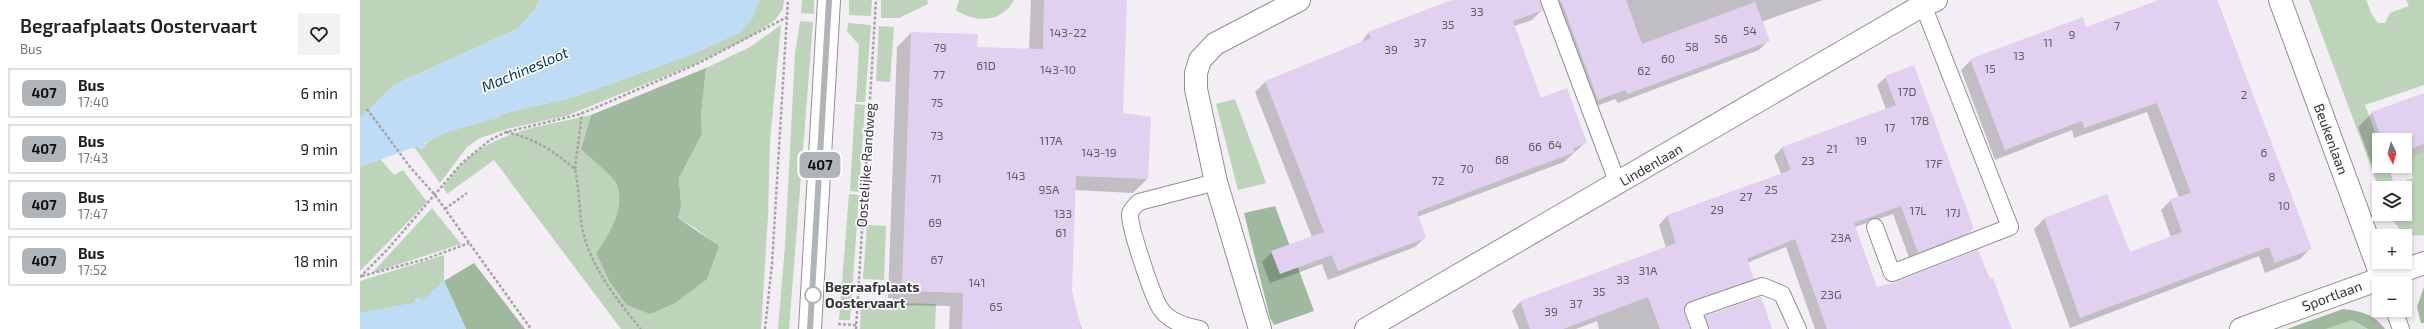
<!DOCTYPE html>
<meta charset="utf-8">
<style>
:root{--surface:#fff;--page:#f2f2f2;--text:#222;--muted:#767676;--line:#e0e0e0}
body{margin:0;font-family:"Exo 2",sans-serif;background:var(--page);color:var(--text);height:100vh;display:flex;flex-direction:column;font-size:15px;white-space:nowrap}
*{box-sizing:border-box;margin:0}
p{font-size:13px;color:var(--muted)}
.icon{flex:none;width:22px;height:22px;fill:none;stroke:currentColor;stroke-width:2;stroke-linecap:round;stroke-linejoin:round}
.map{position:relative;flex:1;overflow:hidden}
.sheet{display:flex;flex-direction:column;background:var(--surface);width:360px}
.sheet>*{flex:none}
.badge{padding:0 8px;border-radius:6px;font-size:14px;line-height:26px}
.needle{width:26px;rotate:175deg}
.fabs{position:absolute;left:2012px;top:133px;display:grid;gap:8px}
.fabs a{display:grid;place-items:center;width:40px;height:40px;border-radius:0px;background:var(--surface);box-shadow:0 2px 6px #0003;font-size:20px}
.map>.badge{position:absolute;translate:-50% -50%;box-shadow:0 0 0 2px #fff}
.round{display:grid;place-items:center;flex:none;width:42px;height:42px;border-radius:0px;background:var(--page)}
.head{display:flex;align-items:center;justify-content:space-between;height:68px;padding:0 20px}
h1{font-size:19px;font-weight:600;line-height:30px}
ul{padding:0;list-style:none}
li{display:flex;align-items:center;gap:12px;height:50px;margin:0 8px 6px;padding:0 12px;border:2px solid var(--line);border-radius:0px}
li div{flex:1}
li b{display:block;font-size:15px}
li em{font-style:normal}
li .badge{min-width:44px;font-weight:700;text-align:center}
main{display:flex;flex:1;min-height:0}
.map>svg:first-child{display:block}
.green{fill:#bdd3ba}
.forest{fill:#a0b89d}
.water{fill:#bedcf5}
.shadow{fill:#0003}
.building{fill:#e1d0f0}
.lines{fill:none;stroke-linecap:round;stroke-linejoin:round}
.service-casing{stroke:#928f95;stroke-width:18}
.minor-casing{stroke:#928f95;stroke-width:24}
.tertiary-casing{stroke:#928f95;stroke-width:24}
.path{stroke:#a7a4a8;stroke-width:2.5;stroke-dasharray:3 2;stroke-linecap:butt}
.service{stroke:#fff;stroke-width:16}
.minor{stroke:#fff;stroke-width:22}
.tertiary{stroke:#fff;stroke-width:22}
.line-casing{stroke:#fff;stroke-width:9}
.line{stroke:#afb4b9;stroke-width:6}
.stop-dot{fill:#fff;stroke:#afb4b9;stroke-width:2}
.labels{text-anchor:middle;stroke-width:3.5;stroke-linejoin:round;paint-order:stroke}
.number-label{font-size:12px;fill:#625c66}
.street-label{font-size:14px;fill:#373638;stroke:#fefcff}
.stop-label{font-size:14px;font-weight:bold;fill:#373638;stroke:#fefcff;text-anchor:start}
.water-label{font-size:15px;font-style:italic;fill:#003555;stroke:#fefcff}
</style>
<main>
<section class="sheet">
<div class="head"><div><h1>Begraafplaats Oostervaart</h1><p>Bus</p></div><a class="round"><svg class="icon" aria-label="heart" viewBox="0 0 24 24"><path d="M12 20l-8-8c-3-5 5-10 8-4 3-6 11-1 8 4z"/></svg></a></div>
<ul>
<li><span class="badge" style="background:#afb4b9;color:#111">407</span><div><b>Bus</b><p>17:40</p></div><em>6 min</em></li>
<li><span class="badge" style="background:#afb4b9;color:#111">407</span><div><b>Bus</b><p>17:43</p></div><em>9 min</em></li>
<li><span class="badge" style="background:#afb4b9;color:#111">407</span><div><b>Bus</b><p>17:47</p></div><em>13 min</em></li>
<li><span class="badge" style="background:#afb4b9;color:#111">407</span><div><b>Bus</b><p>17:52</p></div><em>18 min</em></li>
</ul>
</section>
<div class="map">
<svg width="2064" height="329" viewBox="0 0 2064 329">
<rect width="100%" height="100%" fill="#f2eef4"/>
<g class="green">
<polygon points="0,0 179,0 176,8 159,28 34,85 0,118"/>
<path d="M399,0H424L423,9L415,20L390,37L335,64L206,116L147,129L120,138L107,147L80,183L54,147L58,146L61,149C71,133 119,121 138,118L141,114L214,97L330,55L381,32Z"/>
<polygon points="442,0 454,0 454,14 441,13"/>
<polygon points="489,0 512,0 511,16 489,15"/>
<polygon points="521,0 567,0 568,4 539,18 521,18"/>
<path d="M599,0H654C642,23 615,23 596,10Z"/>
<polygon points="1949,0 2006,0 2012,15 2018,23 2025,23 2030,13 2049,6 2046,0 2064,0 2064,85 2005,105 2019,143 2019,166 2028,166 2033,180 2018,186"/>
<polygon points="440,21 453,22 429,329 418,329 425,246 435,53"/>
<polygon points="488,23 511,25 505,102 496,102 499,45 487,31"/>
<path d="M421,25L410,141L408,216L401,329H261L134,160L87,194L83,187C94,174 104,159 119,150C152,128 193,124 231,115L221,149C229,157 249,172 254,180C269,203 249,236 236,253L249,281L359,247L335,228L318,218L321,206L319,178L342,134L341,115L346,68L390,47Z"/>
<polygon points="519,26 534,27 530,82 516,81"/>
<polygon points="875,99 906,183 878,190 856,104"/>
<polygon points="495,104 505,105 499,192 490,191"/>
<path d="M2064,152V235C2047,238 2036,229 2030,214H2045V188H2024L2053,178L2047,158Z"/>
<polygon points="20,159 34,175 43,170 67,202 0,271 0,167"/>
<polygon points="489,194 499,195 490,320 479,320"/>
<polygon points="72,208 101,244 12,273"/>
<polygon points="507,225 526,226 524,280 503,279"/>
<polygon points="84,255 84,281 61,302 61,297 55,303 0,313 0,281"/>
<polygon points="501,302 576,304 575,329 500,329"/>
<polygon points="1994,318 1995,322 2008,329 1966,329"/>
</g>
<g class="forest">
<path d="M346,68L341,115L342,134L319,178L321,206L318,218L359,246L347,279L315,303L290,314L267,305L249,281L236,253C249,236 269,202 254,180C248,172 229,157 221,149L231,115Z"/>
<polygon points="915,206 954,311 914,325 910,318 884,213"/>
<polygon points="114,263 165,329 106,329 84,281"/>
<polygon points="2064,287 2064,323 2061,323 2057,307"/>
<path d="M1983,309C2000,311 2014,314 2025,329H2008L1992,320L1966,329H1927Z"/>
</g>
<g class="water">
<polygon points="179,0 399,0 393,18 381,32 330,55 214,97 141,114 138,118 84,133 65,143 67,147 61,150 58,146 0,167 0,118 34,85 159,28 176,8"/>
<polygon points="84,281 106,329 0,329 0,313 55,303 55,298 61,297 61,302"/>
</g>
<g class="shadow">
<polygon points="671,0 766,0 762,114 787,179 773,193 714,190 711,291 713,306 722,329 589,329 590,306 533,305 533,298 528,298 537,47 551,33 616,48 669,50"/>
<polygon points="1095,0 1463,0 1401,22 1409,40 1399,50 1258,103 1255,99 1229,109 1186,3 1179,1 1182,10 1172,20 1154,26 1180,99 1226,142 1204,162 1057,217 1065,237 1055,247 968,280 962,264 910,283 902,262 912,252 952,237 895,92 905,82 1000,44 1009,32"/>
<polygon points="1801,0 1857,0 1950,249 1940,259 1905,273 1899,256 1710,328 1674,229 1684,219 1747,196 1770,253 1811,237 1801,210 1811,200 1819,198 1787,112 1714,138 1712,130 1635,160 1601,70 1611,60 1726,28"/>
<polygon points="1526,77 1612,229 1602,240 1550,260 1533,214 1495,227 1517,288 1651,329 1455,329 1426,247 1387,263 1393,278 1384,287 1323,308 1329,329 1239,329 1237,321 1216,329 1159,329 1152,311 1160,302 1306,248 1299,225 1307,216 1421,174 1414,156 1422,148 1526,109 1517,85"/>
<polygon points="2064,94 2064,152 2045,159 2045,140 2019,140 2019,166 2027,166 2014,171 1998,127 2012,113"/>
<polygon points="1346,317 1411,329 1338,329 1337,325"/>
</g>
<g class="building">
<polygon points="684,0 767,0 763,113 791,117 788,179 716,176 712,291 721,329 602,329 603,293 547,291 547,284 542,284 551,32 618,34 617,47 683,49"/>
<polygon points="1092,0 1180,0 1183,10 1153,21 1181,98 1207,88 1227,143 1213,148 1215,152 1057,212 1066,238 978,271 972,255 920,274 911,251 964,232 905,81 1011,38 1008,32"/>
<polygon points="1199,0 1266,0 1282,44 1395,2 1410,41 1268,94 1265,90 1238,100 1202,3"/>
<polygon points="1799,0 1857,0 1952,249 1915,263 1909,247 1720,318 1684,218 1747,194 1770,252 1822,232 1810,199 1831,193 1797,103 1724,128 1722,121 1645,150 1610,59 1723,17 1726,27"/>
<polygon points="1554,65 1614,229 1610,230 1611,232 1558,253 1541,206 1494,223 1504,252 1517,287 1535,282 1618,250 1630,279 1633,278 1652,329 1467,329 1435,239 1387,259 1394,279 1326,304 1324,313 1330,329 1300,329 1288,297 1203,329 1170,329 1160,301 1316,243 1307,215 1431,170 1422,147 1536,105 1525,76"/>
<polygon points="2064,93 2064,144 2045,151 2045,140 2022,140 2012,112"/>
<polygon points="1401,297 1412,329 1349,329 1345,316"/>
</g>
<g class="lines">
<g class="service-casing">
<g id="service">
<polyline points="1189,0 1258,184"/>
<polyline points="1515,227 1532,273 1650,227 1563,5"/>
<polyline points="2034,310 2041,329"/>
<path d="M840,329C826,326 809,322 800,308C793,297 769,227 770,214C771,209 775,206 779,202L856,182"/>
<polyline points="1340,329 1333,310 1402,286 1422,294 1438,329"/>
</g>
</g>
<g class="minor-casing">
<g id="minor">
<polyline points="1920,0 2022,278"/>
<polyline points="900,329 856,182 836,89 836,73 840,60 855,44 939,0"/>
<polyline points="1006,329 1563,5 1576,0"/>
<polyline points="1881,329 2064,263"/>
</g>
</g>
<g class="tertiary-casing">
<polyline id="tertiary" points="450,329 469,0"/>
</g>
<g class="path">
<polyline points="7,109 50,167 75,195 171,329"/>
<path d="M146,132C176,139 192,150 215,169C219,188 219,208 222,227C229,265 257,300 281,329"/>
<polyline points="215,169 222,113"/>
<polyline points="85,209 107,193"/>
<polyline points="2,276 66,259 109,243"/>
<polyline points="0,277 27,250 102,163 130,140 146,132 217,115 235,108 339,63 427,17"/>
<polyline points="478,324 496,325"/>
<polyline points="405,329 412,264 428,0"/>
<polyline points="496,329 516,0"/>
</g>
<use href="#service" class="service"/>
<use href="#minor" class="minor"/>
<use href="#tertiary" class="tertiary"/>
</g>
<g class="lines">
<g class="line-casing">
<polyline id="line" points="450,329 469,0"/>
</g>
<use href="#line" class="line"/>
</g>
<circle class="stop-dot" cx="453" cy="295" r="8"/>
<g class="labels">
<g class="number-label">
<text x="1117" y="16">33</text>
<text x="1088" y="29">35</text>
<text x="1757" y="30">7</text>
<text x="1390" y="35">54</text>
<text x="708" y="37">143-22</text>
<text x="1712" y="39">9</text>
<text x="1361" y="43">56</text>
<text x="1060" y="47">37</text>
<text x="1688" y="47">11</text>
<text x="1332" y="51">58</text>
<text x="580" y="52">79</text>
<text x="1031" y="54">39</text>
<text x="1659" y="60">13</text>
<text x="1308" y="63">60</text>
<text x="626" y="70">61D</text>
<text x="1630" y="73">15</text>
<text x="698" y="74">143-10</text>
<text x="1284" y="75">62</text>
<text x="579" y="79">77</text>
<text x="1547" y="96">17D</text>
<text x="1884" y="99">2</text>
<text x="577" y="107">75</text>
<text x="1560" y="125">17B</text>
<text x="1530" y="132">17</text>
<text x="577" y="140">73</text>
<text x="691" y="145">117A</text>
<text x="1501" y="145">19</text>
<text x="1195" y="149">64</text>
<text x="1175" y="151">66</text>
<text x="1472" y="153">21</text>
<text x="739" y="157">143-19</text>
<text x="1904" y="157">6</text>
<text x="1142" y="164">68</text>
<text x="1448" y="165">23</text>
<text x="1574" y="168">17F</text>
<text x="1107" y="173">70</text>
<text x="656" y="180">143</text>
<text x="1912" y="181">8</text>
<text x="576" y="183">71</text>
<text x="1078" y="185">72</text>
<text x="689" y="194">95A</text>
<text x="1411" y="194">25</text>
<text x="1386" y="201">27</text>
<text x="1924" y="210">10</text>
<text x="1357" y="214">29</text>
<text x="1558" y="215">17L</text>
<text x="1593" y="217">17J</text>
<text x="703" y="218">133</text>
<text x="575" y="227">69</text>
<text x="701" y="237">61</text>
<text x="1481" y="242">23A</text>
<text x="577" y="264">67</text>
<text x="1288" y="275">31A</text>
<text x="1263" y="284">33</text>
<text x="617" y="287">141</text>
<text x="1239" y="296">35</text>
<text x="1471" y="299">23G</text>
<text x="1216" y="308">37</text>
<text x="636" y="311">65</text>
<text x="1191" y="316">39</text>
</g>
<g class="street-label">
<text transform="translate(1971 139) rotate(70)" y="5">Beukenlaan</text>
<text transform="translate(506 165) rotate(-86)" y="5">Oostelijke Randweg</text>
<text transform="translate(1291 165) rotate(-30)" y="5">Lindenlaan</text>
<text transform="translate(1972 296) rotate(-20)" y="5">Sportlaan</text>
</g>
<g class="stop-label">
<text x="465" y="292">Begraafplaats<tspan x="465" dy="16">Oostervaart</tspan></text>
</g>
<g class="water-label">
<text transform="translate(165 70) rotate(-23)" y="5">Machinesloot</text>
</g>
</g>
</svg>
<div class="fabs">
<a><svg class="needle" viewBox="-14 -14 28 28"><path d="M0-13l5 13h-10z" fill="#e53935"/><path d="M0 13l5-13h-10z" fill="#767676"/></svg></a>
<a><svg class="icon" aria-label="layers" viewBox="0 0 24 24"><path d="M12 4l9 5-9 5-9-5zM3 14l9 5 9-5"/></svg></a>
<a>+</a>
<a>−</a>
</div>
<b class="badge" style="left:460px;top:165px;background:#afb4b9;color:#111">407</b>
</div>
</main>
